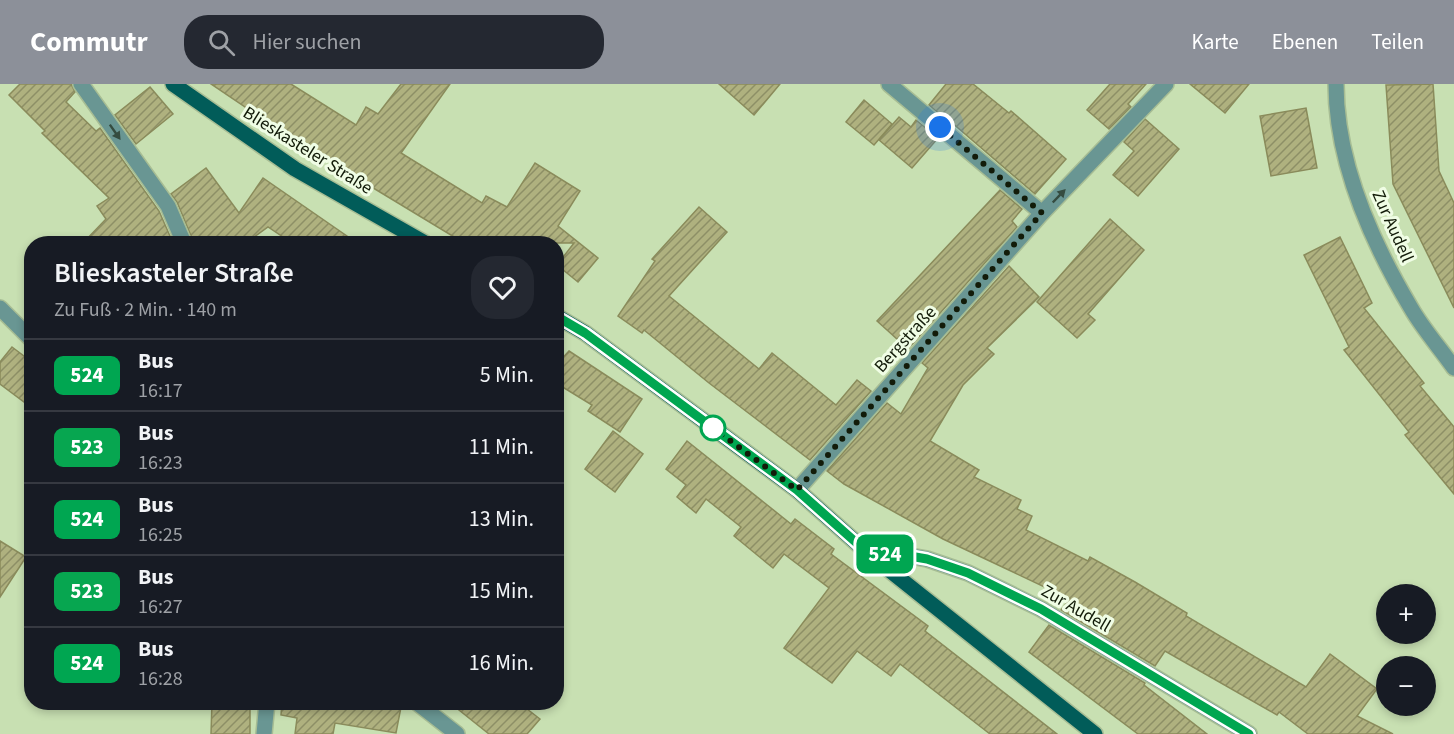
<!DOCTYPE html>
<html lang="de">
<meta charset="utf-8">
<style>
:root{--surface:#171b24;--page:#242831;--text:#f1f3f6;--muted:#9ea1a6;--line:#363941;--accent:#8c9099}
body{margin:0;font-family:"Source Sans 3",sans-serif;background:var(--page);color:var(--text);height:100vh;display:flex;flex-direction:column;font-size:22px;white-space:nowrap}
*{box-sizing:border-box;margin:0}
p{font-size:20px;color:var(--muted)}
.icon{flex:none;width:33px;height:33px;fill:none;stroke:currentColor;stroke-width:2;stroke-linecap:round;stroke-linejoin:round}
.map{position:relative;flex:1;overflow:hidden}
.sheet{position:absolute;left:24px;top:152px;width:540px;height:474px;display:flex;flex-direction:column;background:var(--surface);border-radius:24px;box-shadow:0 3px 9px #0003}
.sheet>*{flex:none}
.badge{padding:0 12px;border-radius:9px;font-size:21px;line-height:39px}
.tools{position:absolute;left:1376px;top:500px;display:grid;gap:12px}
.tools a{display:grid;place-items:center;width:60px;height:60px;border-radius:50%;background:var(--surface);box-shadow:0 3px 9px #0003;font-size:30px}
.you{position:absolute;width:30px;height:30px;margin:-15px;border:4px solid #fff;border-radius:50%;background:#1a73e8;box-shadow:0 0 0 9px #1a73e833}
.map>.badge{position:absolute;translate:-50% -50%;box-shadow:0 0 0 3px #fff}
.round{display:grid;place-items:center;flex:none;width:63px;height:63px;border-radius:24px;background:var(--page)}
.overview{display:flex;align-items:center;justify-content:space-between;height:102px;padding:0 30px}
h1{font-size:28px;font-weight:600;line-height:45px}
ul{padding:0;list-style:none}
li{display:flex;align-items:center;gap:18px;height:72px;padding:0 30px;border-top:2px solid var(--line)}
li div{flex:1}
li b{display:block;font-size:22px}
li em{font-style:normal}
li .badge{min-width:66px;font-weight:700;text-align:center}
header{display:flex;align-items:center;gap:36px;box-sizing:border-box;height:84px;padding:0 30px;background:var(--accent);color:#fff}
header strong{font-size:28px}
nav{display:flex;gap:33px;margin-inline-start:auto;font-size:21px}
.search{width:420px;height:54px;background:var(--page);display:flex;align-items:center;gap:15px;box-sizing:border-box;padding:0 21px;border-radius:24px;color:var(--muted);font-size:22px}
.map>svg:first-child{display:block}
.building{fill:url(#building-hatch);stroke:#8a8b5b;stroke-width:1.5}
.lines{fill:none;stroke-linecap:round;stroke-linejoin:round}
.minor-casing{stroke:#a7bd94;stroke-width:18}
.major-casing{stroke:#a7bd94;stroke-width:18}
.minor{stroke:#699693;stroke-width:15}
.major{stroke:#015c59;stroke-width:15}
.oneway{fill:#354c40}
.line-casing{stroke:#fff;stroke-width:14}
.line{stroke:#00a651;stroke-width:9}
.walk{stroke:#121b09;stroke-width:6;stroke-dasharray:0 10.8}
.stop-dot{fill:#fff;stroke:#00a651;stroke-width:3}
.labels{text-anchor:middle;stroke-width:6;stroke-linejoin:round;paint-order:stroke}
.street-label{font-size:18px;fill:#121b09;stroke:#f0fde5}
</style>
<header>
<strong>Commutr</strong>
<div class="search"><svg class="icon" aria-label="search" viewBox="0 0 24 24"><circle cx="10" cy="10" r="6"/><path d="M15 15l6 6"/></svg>Hier suchen</div>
<nav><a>Karte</a><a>Ebenen</a><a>Teilen</a></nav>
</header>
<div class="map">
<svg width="1454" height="650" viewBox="0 0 1454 650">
<defs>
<pattern id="building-hatch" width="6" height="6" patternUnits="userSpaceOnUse" patternTransform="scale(1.5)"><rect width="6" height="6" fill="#afb17f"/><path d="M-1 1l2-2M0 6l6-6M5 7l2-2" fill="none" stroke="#8d8f66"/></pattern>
</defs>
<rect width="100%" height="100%" fill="#c8e0b2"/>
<g class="building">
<polygon points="20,0 71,0 75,8 66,18 96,47 100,44 159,127 173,159 83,159 106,135 97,122 109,114 42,49 45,47 9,11"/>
<polygon points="211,0 291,0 356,41 366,23 378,30 401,0 450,0 401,69 482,119 486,112 507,123 535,79 580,107 558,142 598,174 578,198 557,181 574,159 464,159 294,56"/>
<polygon points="719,0 780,0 754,31"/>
<polygon points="946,0 973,0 1009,29 1011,27 1066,75 1035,110 951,38 950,39 929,21"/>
<polygon points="1110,0 1146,0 1128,20 1131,23 1109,45 1087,26"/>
<polygon points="1190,0 1249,0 1225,29"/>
<polygon points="1433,0 1439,87 1454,119 1454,224 1393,100 1386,1"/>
<polygon points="150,3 173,30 136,60 115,31"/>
<polygon points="864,16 892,40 874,61 846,38"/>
<polygon points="1306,24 1317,84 1271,92 1260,32"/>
<polygon points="899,33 911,43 916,36 938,54 912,84 879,56"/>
<polygon points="1145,35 1179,65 1138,112 1113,91 1134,67 1124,58"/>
<polygon points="206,84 239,129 263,94 357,159 292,159 268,143 246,159 194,159 177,118 171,110"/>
<polygon points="1000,106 1022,125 1012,137 1017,143 908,265 877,237"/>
<polygon points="699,123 727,148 669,212 759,285 772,269 836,321 857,296 871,307 810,376 709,299 644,246 642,249 618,232 655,177 652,175"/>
<polygon points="1110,135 1144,166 1088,230 1095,236 1077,254 1037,218"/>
<polygon points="1340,153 1372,219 1364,224 1424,299 1420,302 1454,343 1454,410 1405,351 1409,348 1344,266 1349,263 1304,171"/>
<polygon points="1009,182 1039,213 987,264 994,270 963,301 930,357 979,386 974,393 1021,416 1017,425 1032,432 1026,446 1088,477 1090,473 1135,498 1187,529 1186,532 1306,603 1330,570 1377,605 1357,632 1393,650 1308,650 1279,628 1277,631 1165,567 1155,582 1061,526 1070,515 943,455 844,400 827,387 887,319 901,330 928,284 922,279"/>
<polygon points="12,263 32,278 32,324 0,300 0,278"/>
<polygon points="569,267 642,315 620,348 588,327 592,321 556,299 556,281"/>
<polygon points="613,347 643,370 615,408 585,385"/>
<polygon points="687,357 791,440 795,435 834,465 831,470 928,542 925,547 1057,650 990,650 900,580 891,592 857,567 832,599 784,564 829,504 784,470 773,484 734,452 741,443 706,415 696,429 677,413 686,401 666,385"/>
<polygon points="0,457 26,473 0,513"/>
<polygon points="1049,541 1145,599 1144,601 1207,650 1138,650 1029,568"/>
<polygon points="212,618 250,618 250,650 211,650"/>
<polygon points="282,618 402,618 396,649 335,639 333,650 295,650 297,634 281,631"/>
<polygon points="449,618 518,618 540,635 527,650 489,650"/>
</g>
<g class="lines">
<g class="minor-casing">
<g id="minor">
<polyline points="81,0 168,122 184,159"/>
<polyline points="889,0 1042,129"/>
<path d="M1336,0C1336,79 1371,157 1411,224C1423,245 1440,264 1454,284"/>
<polyline points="0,224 32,256"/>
<polyline points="797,406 1042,129 1166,0"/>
<polyline points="869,470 899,470 927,475 968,489 1041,525 1249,650"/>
<polyline points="416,618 457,650"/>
<polyline points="264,650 267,618"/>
</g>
</g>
<g class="major-casing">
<g id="major">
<polyline points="173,0 295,85 425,159"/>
<polyline points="556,232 585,249 797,406 869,470 1095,650"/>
</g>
</g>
<use href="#minor" class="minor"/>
<use href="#major" class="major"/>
</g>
<defs><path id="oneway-solid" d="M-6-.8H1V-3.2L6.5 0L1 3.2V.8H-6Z" transform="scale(1.5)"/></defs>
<g class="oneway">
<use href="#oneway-solid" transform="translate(115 48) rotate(55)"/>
<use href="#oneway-solid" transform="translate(1059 112) rotate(-46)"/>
</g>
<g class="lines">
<g class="line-casing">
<polyline id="line" points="556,232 585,249 797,406 869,470 898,470 927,475 968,489 1041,525 1249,650"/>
</g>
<use href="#line" class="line"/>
<polyline class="walk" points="713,344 797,406 1042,129 940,43"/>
</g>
<circle class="stop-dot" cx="713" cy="344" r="12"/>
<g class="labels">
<g class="street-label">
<text transform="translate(308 66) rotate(32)" y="6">Blieskasteler Straße</text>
<text transform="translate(1393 142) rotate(66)" y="6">Zur Audell</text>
<text transform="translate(905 255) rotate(-48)" y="6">Bergstraße</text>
<text transform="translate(1076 524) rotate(30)" y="6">Zur Audell</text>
</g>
</g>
</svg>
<div class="tools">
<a>+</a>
<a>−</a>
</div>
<div class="you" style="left:940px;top:43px"></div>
<b class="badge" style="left:885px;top:470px;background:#00a651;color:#fff">524</b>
<section class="sheet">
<div class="overview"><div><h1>Blieskasteler Straße</h1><p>Zu Fuß · 2 Min. · 140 m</p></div><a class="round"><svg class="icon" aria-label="heart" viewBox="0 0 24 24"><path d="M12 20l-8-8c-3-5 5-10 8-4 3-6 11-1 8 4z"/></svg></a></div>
<ul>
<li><span class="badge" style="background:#00a651;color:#fff">524</span><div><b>Bus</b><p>16:17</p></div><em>5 Min.</em></li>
<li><span class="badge" style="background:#07a650;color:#fff">523</span><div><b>Bus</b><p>16:23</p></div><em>11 Min.</em></li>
<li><span class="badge" style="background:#00a651;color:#fff">524</span><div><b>Bus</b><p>16:25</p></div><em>13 Min.</em></li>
<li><span class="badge" style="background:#07a650;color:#fff">523</span><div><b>Bus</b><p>16:27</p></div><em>15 Min.</em></li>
<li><span class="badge" style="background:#00a651;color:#fff">524</span><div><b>Bus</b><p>16:28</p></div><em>16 Min.</em></li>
</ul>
</section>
</div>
